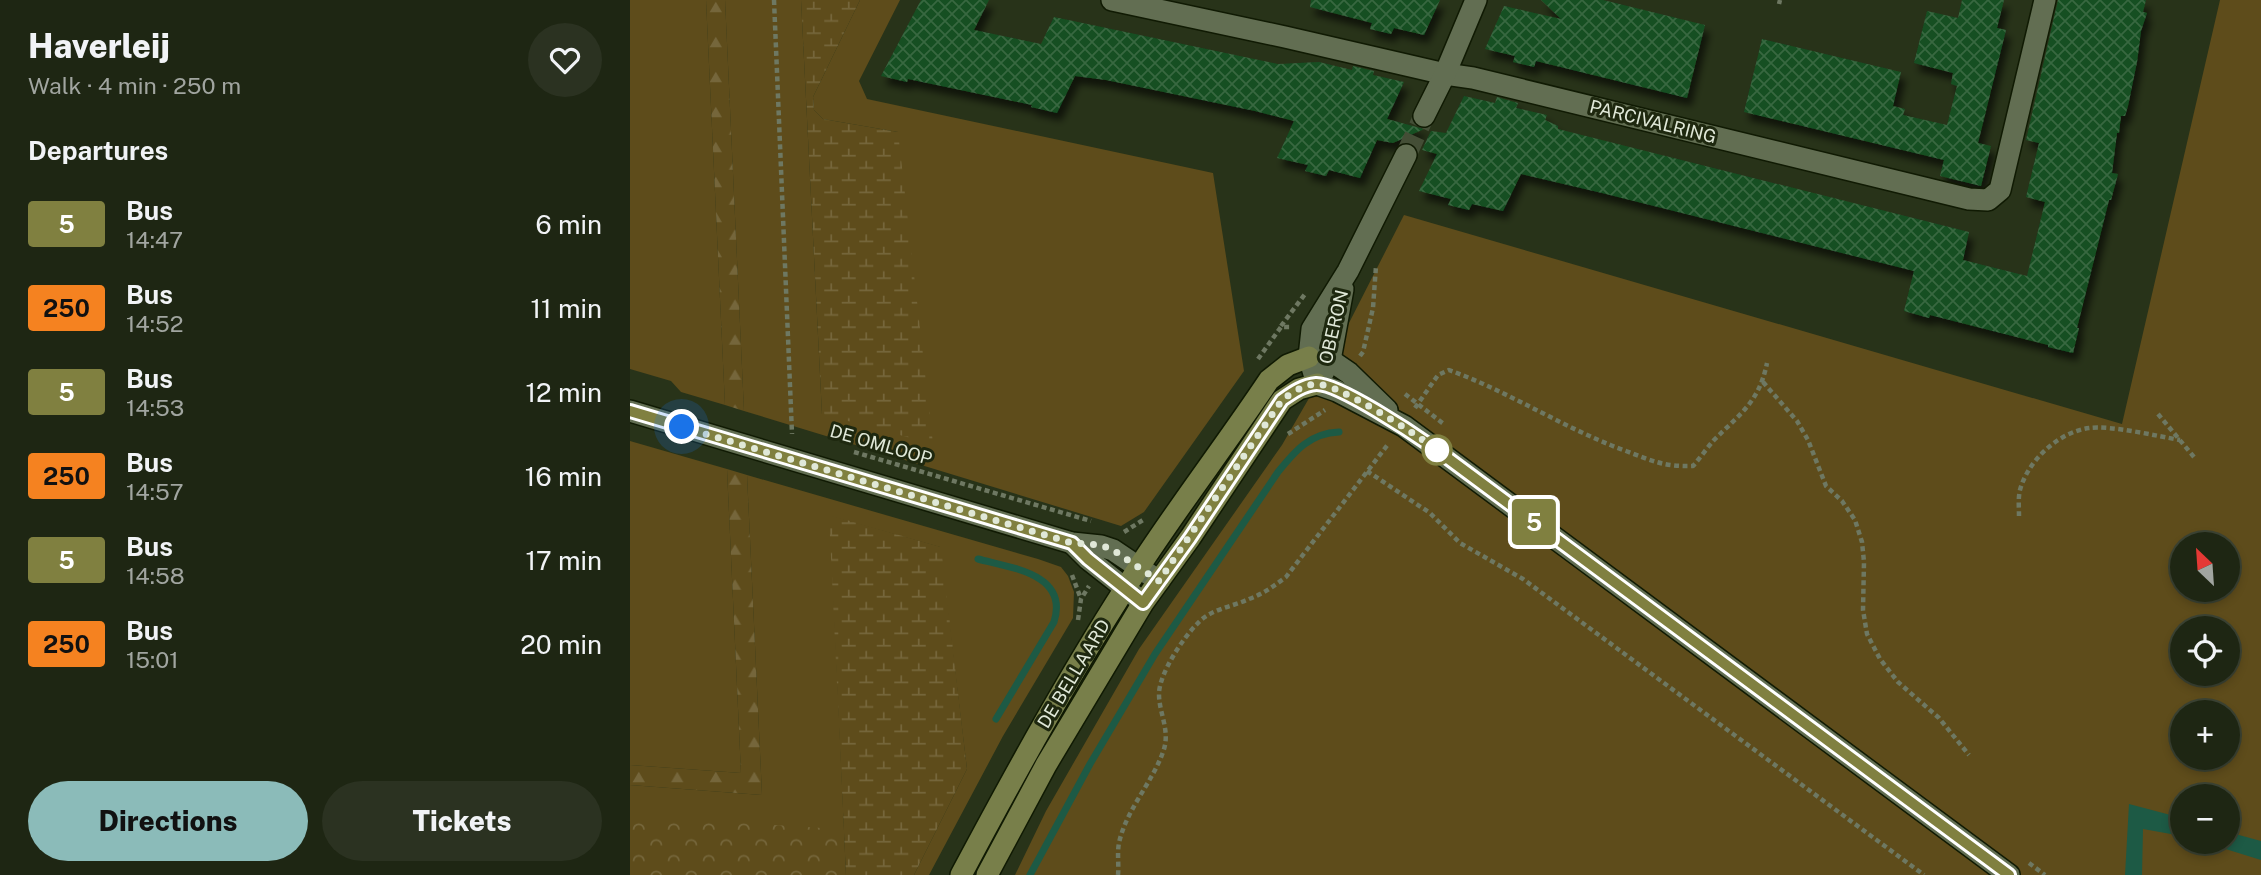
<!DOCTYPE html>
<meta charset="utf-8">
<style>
:root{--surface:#1e2613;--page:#2b3221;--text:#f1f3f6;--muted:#a1a5a0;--line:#3c4333;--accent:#8bbbb9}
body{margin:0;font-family:"Public Sans",sans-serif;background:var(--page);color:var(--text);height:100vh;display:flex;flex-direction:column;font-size:26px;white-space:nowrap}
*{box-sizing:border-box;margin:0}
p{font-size:23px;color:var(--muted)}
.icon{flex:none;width:38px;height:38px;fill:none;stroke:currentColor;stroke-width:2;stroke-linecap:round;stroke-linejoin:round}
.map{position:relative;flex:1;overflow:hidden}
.side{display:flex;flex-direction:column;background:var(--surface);width:630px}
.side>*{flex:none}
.badge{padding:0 14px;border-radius:5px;font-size:24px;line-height:46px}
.needle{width:46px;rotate:335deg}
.buttons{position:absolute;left:1540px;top:532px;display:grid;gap:14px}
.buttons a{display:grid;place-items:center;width:70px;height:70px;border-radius:50%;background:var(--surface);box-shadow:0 4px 10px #0003,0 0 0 2px var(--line);font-size:35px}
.you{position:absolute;width:35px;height:35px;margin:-18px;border:5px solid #fff;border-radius:50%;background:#1a73e8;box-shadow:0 0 0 10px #1a73e833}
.map>.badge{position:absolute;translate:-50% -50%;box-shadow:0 0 0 4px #fff}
h2{padding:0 28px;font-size:26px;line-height:63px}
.round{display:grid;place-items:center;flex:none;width:74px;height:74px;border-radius:37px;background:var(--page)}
.headline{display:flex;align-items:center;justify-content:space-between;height:119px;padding:0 28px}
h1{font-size:33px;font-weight:800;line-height:52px}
.primary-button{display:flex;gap:14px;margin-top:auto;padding:14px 28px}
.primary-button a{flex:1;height:80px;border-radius:42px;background:var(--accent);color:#111;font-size:28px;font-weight:800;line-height:80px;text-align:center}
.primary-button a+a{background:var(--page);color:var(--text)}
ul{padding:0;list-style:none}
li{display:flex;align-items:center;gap:21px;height:84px;padding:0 28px}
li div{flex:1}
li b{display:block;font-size:26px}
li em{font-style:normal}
li .badge{min-width:77px;font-weight:700;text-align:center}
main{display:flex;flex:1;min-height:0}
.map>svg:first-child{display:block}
.grass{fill:#5e4c1b;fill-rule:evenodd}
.forest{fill:url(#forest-firs)}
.wetland{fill:url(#wetland-marsh)}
.park{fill:url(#park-crowns)}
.water{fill:#1d5a45}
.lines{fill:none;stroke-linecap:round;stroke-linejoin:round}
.stream{stroke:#1d5a45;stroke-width:7}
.building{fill:url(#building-cross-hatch);filter:url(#shadow)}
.street-tunnel{stroke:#444e36;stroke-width:21;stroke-dasharray:21 10;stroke-linecap:butt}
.street-casing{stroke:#101a03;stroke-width:24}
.secondary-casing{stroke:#101a03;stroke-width:24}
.path{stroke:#6e7862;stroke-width:4.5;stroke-dasharray:5 3.5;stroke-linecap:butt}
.street{stroke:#626e52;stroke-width:21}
.secondary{stroke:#787f4a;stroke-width:21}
.line-casing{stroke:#fff;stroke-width:16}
.line{stroke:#808040;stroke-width:10}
.walk{stroke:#e0e8d8;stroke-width:7;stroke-dasharray:0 12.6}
.stop-dot{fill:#fff;stroke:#808040;stroke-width:3.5}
.labels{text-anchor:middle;stroke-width:6;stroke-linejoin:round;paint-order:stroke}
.street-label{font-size:18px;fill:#e0e8d8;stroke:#1e280f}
</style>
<main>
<section class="side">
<div class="headline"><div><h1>Haverleij</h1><p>Walk · 4 min · 250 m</p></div><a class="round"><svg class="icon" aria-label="heart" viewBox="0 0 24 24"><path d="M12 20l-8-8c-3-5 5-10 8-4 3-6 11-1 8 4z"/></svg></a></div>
<h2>Departures</h2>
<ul>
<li><span class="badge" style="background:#808040;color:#fff">5</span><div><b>Bus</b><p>14:47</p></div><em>6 min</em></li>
<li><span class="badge" style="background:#f58220;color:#111">250</span><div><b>Bus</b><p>14:52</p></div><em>11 min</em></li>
<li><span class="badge" style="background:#808040;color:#fff">5</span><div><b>Bus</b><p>14:53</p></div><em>12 min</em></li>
<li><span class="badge" style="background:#f58220;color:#111">250</span><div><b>Bus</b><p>14:57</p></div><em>16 min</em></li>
<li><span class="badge" style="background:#808040;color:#fff">5</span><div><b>Bus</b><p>14:58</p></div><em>17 min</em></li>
<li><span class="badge" style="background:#f58220;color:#111">250</span><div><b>Bus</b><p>15:01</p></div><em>20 min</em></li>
</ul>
<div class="primary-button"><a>Directions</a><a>Tickets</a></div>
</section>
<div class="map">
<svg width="1631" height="875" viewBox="0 0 1631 875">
<defs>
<pattern id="forest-firs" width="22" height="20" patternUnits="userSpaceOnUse" patternTransform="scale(1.75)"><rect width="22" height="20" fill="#5e4c1b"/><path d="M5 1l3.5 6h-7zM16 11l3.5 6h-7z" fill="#75663b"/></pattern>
<pattern id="wetland-marsh" width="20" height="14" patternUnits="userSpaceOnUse" patternTransform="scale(1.75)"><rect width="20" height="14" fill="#5e4c1b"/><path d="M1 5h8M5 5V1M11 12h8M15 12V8" fill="none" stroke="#75663b"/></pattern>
<pattern id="park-crowns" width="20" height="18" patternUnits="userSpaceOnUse" patternTransform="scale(1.75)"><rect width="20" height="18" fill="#5e4c1b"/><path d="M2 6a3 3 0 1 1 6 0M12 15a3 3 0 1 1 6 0" fill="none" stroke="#75663b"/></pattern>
<pattern id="building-cross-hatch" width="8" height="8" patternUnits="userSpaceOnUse" patternTransform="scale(1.75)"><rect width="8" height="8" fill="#164f22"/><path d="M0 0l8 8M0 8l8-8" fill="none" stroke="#386841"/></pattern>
<filter id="shadow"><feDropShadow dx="4.5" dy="8" stdDeviation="3.5" flood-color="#0009"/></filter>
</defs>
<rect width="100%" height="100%" fill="#283319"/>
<g class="grass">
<polygon points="0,0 76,0 95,405 51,392 41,381 0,369"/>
<polygon points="95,0 171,0 192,414 268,132 193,119 184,110 183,97 230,0 270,0 229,81 237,99 583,173 614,371 514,512 491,526 114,411"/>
<path d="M1590,0H1631V875H385L416,811L509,649L652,445L693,374L774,215L1492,424ZM1552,544H1598V590H1552ZM1552,628H1598V674H1552ZM1552,712H1598V758H1552ZM1552,796H1598V842H1552Z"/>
<polygon points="0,441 97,469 111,773 0,765"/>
<polygon points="117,475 408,559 431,567 438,576 444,592 443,618 373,736 299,875 284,875 337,769 310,547 200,516 216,875 0,875 0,785 132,795"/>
</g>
<g class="forest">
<polygon points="76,0 95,0 114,411 95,405"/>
<polygon points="97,469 117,475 132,795 0,785 0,765 111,773"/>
</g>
<g class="wetland">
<polygon points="171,0 230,0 183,97 184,110 193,119 268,132 303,444 192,414"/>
<polygon points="199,515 311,547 337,769 284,875 216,875"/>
</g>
<polygon class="park" points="0,816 208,829 210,875 0,875"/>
<g class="water">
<polygon points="1499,804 1552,818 1552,836 1513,829 1512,875 1495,875"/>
<polygon points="1598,832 1631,841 1631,860 1573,842 1598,842"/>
</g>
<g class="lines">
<g class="stream">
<path d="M348,559C382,568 439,574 424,622L366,719"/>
<path d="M400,875L460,764L525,654L648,472C665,451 680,433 709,432"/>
</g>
</g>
<g class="building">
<polygon points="291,0 359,0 344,30 411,44 424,17 648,64 689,62 722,70 723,66 744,71 743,75 774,82 757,119 794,129 763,143 747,140 730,178 699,170 696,176 675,171 678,165 647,158 664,121 625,111 476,80 445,76 427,113 401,107 402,105 278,79 277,82 251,76"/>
<polygon points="681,0 810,0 794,35 764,28 761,34 740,29 742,23 680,7"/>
<polygon points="911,0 973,0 1075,25 1057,98 906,61 904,67 883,62 885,56 855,49 874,6 931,19"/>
<polygon points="1332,0 1374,0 1367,28 1376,30 1348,143 1361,146 1351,186 1310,176 1314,160 1114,112 1132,39 1271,72 1263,106 1275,109 1273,115 1317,125 1327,86 1321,84 1323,73 1284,63 1297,11 1328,18"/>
<polygon points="1428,0 1516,0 1513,12 1517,13 1511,31 1507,62 1498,106 1495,116 1491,116 1489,133 1487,133 1482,173 1488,174 1481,200 1479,200 1447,328 1449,328 1443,353 1418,347 1418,345 1300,315 1299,318 1274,311 1284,271 972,193 891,174 873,211 842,204 839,210 818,205 821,199 789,191 807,154 792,150 801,131 816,133 834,96 865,103 867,97 888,103 886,108 917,115 915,120 928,126 928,129 1339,232 1333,260 1397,276 1415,202 1396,197 1409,143 1396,140"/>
</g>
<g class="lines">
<polyline class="street-tunnel" points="776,155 794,116"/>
<g class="street-casing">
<g id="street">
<polyline points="482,0 655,37 815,74 843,78 1339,199 1358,200 1370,190 1415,0"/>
<polyline points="794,116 815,74 846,0"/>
<polyline points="679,357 700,360 719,373 757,410"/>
<polyline points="693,373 700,360 713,289"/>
<polyline points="687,384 707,391 774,426 1379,875"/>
<polyline points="687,384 679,357 682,329 718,271 776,155"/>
<polyline points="0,411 442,543 471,546 483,550 529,581"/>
<polyline points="442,543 458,559 510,600"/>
</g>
</g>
<g class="secondary-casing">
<g id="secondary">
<path d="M331,875C387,770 444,666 509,567C550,504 597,443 639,380L658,365L679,357"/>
<polyline points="357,875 416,765 513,603 560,538 652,400 669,389 687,384"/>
</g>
</g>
<g class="path">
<polyline points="144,0 162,434"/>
<polyline points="1149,4 1150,0"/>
<polyline points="651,326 675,294"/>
<polyline points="730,356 733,352 743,308 746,266"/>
<polyline points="628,359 651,327 662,327"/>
<polyline points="1133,382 1167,421 1178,440 1196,486 1212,501 1225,520 1232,542 1234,562 1233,610 1237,634 1250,659 1268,682 1309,718 1339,755"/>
<polyline points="775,394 815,425"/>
<path d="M785,408L808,375L819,370C880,392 935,429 996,451C1022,461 1035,467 1063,466C1070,458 1077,448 1084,440C1111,413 1129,402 1137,363"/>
<polyline points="1528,414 1564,457"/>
<polyline points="658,434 695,410"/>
<polyline points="224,452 461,521"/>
<polyline points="737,471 800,513 830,543 893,579 1294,875"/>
<path d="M1389,516C1389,508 1388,498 1390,490C1398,460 1429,432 1459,428C1480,425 1527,436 1550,440"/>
<polyline points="494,532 513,520"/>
<polyline points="442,575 451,599"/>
<polyline points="448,620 451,599 459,586"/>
<polyline points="1399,863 1415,875"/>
<path d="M488,875C489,865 487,853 489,843C496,810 522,783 533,752C541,731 529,714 529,694C529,674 553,638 567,624C580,609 602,607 619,599C633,594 644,586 656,577L759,443"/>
</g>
<use href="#street" class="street"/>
<use href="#secondary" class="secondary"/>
</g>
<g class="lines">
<g class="line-casing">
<path id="line" d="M0,411L442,543L458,559L513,603L560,538L652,400C662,393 673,385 686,384C708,383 784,434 804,448L1379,875"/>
</g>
<use href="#line" class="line"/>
<path class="walk" d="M52,427L442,543L471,545L483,550L529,581L652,400C662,393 674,384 687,384C709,384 787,435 807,450"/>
</g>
<circle class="stop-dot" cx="807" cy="450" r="14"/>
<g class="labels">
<g class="street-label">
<text transform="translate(1023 122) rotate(14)" y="6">PARCIVALRING</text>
<text transform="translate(704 327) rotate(-77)" y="6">OBERON</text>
<text transform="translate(251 445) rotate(16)" y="6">DE OMLOOP</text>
<text transform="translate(444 674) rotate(-59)" y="6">DE BELLAARD</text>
</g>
</g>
</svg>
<div class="buttons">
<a><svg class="needle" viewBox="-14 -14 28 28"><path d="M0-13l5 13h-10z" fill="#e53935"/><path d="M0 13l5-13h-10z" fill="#a1a5a0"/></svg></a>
<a><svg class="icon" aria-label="locate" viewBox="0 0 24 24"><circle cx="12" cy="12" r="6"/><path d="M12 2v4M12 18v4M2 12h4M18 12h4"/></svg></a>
<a>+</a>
<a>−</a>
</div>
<div class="you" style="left:52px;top:427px"></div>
<b class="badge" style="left:904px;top:522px;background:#808040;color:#fff">5</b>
</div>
</main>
